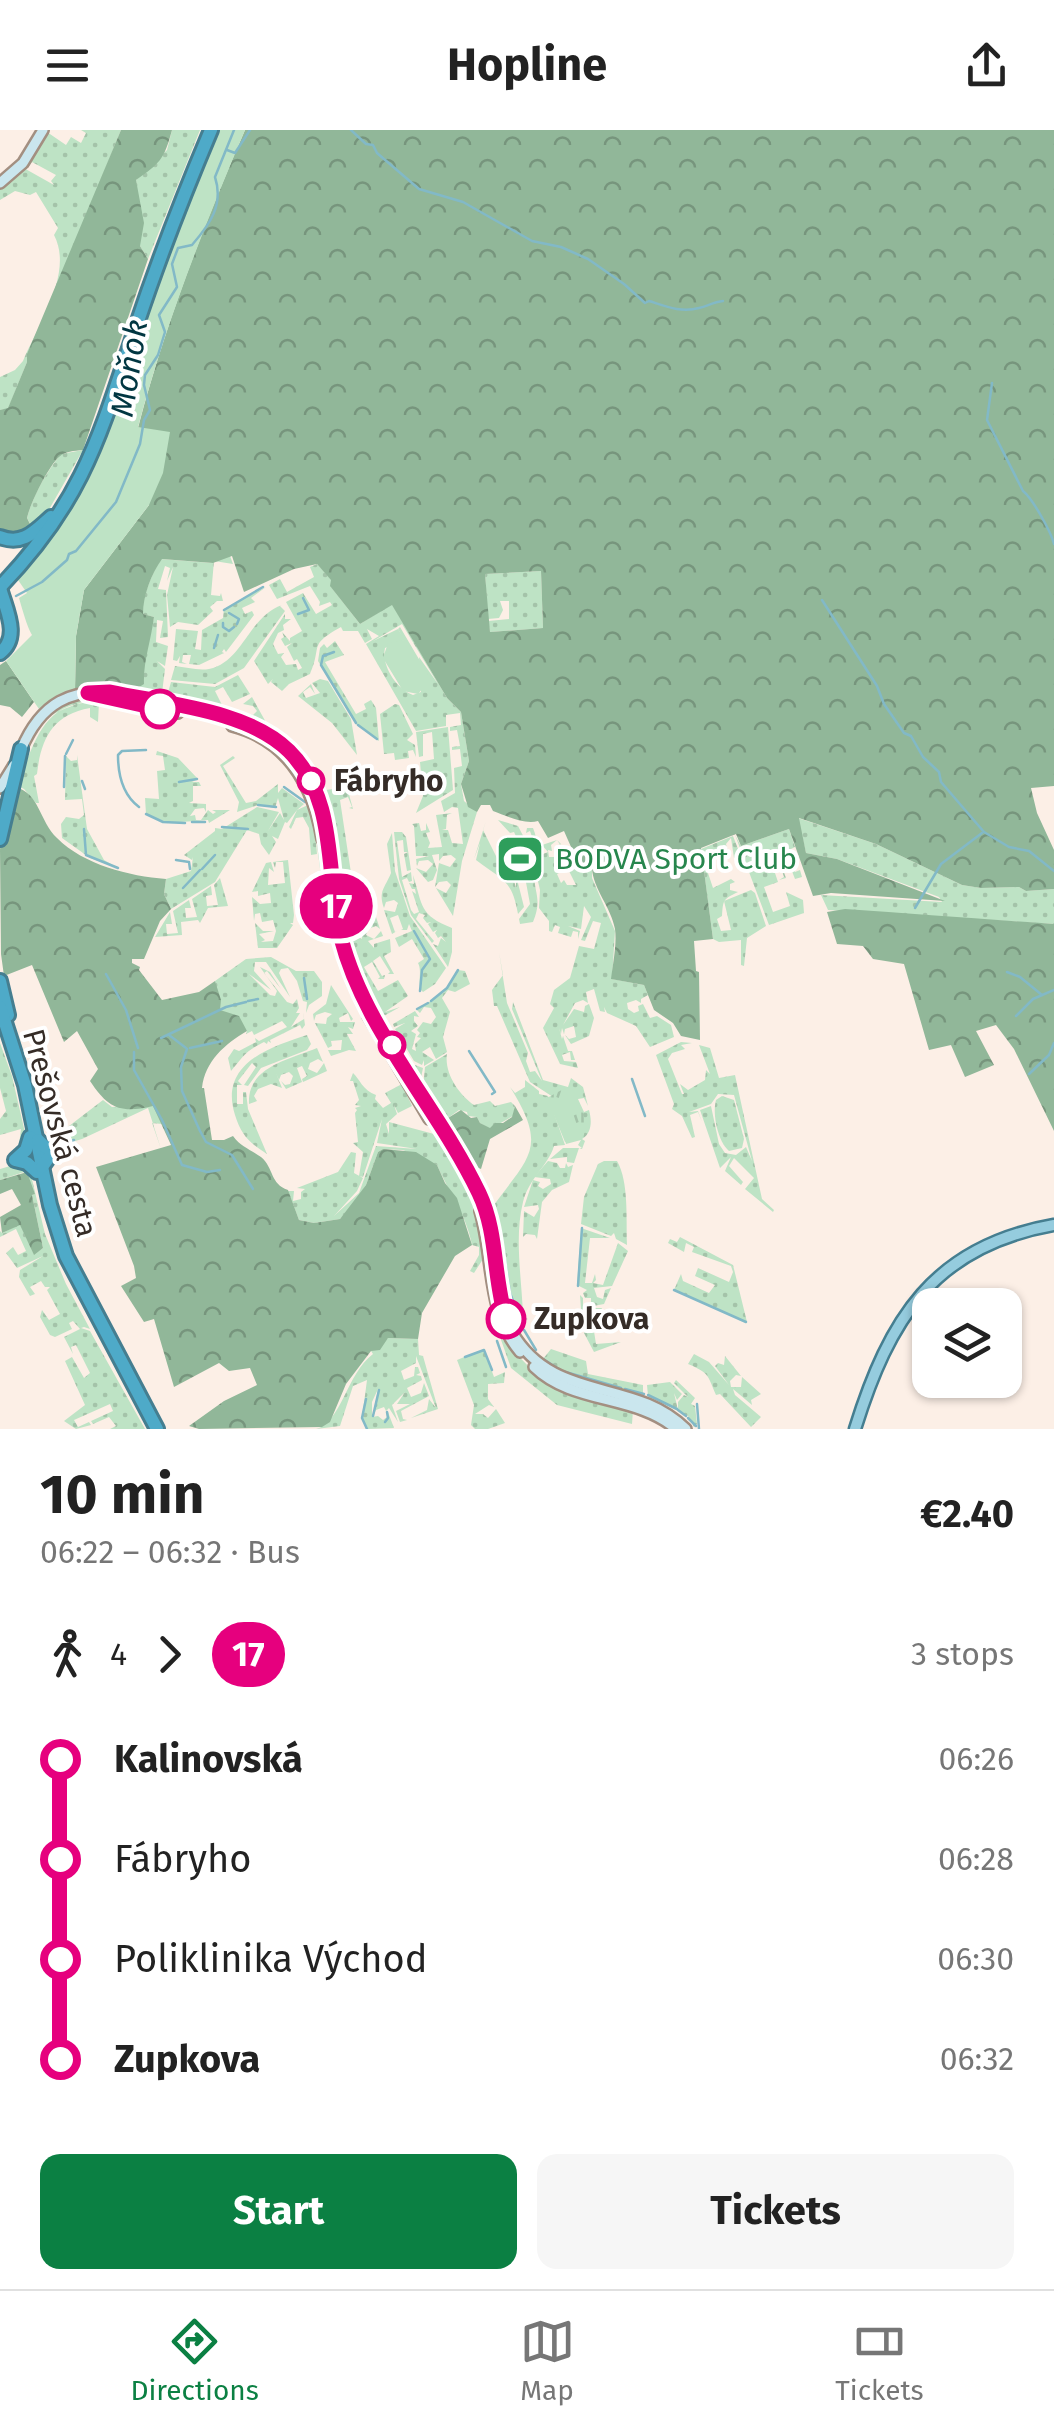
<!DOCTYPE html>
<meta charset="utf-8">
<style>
:root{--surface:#fff;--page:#f6f6f6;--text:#222;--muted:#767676;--line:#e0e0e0;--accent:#0b8043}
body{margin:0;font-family:"Fira Sans",sans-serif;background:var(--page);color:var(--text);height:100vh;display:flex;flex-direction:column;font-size:38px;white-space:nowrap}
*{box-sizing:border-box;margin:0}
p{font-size:32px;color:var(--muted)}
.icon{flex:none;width:55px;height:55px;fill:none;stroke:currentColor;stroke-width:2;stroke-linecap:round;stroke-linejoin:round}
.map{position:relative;height:1299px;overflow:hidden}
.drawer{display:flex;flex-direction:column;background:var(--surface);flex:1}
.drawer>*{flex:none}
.badge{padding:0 20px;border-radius:32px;font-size:35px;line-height:65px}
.buttons{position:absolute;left:912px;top:1158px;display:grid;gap:20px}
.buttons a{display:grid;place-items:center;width:110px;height:110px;border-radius:20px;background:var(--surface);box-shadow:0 2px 8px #0004;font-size:50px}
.map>.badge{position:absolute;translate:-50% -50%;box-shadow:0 0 0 5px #fff}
.legs{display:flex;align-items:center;gap:15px;height:110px;padding:0 40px;font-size:32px}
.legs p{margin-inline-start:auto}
.headline{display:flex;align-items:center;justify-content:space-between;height:170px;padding:0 40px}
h1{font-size:55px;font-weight:700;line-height:75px}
.action{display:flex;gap:20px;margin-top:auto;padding:20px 40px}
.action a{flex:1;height:115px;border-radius:20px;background:var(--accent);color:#fff;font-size:40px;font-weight:700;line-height:115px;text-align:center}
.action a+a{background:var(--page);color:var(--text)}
ul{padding:0 40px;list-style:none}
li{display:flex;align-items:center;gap:35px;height:100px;font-size:38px}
li i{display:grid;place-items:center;width:15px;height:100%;margin:0 12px;background:currentColor}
li i::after{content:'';width:25px;height:25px;margin:-12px;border:8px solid;border-radius:50%;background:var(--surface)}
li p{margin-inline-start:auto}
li:first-child i{background:linear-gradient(#0000 50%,currentColor 0)}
li:last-child i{background:linear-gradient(currentColor 50%,#0000 0)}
header{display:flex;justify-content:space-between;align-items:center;height:130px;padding:0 40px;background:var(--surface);font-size:45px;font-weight:700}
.dock{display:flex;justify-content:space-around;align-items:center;height:140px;border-top:2px solid var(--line);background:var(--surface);font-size:28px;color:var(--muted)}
.dock a{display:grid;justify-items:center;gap:5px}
.dock .on{color:var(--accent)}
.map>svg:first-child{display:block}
.grass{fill:url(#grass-dots);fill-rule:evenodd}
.forest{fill:url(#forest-crowns);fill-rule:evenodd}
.park{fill:url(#park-tufts)}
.garden{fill:#bee3c5}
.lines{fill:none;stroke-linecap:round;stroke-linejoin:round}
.stream{stroke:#82b9c7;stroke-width:2.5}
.secondary-casing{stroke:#a38f81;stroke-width:14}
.primary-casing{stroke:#457e90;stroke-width:15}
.highway-casing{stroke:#457e90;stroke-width:18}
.secondary{stroke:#cae6ee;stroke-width:9}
.primary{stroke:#95ccde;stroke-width:10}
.highway{stroke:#4eaac8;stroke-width:12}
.line-1-casing{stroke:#fff;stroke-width:22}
.line-1{stroke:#e6007e;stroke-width:15}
.stop-1-dot{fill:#fff;stroke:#e6007e;stroke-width:5}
.labels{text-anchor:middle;stroke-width:8;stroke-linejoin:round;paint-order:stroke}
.stop-label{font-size:30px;font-weight:bold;fill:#352c27;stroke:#fff;text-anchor:start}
.leisure-label{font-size:30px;fill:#27864d;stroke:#fff;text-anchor:start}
.street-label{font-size:30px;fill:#352c27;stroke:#fff}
.water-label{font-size:32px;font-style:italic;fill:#013641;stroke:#fff}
</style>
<header><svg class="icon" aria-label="menu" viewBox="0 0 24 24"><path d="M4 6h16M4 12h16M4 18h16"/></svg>Hopline<svg class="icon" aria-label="share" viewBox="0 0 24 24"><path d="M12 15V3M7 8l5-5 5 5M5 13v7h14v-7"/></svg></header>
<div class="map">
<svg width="1054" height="1299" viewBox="0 0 1054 1299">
<defs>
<pattern id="grass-dots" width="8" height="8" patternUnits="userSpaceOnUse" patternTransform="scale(2.5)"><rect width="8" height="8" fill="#bee3c5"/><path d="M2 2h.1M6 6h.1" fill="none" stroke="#a4c3a9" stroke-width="1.8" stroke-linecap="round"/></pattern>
<pattern id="forest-crowns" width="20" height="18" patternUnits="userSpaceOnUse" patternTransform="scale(2.5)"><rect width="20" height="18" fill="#91b799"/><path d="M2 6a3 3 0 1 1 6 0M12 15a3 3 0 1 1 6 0" fill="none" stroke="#77957d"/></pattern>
<pattern id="park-tufts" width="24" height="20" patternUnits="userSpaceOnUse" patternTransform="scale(2.5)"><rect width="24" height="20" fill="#bee3c5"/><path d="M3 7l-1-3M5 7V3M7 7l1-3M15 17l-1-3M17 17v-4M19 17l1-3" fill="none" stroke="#a4c3a9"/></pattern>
</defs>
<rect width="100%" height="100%" fill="#fcefe6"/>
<g class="grass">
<path d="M81,0H121L8,279L0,280V247L15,240L23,231C38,195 74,143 54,105L58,98L36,62L30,65L15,61L0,70V58L22,37L54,55L51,51L56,45L32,32L29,36L26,33L47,2L66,15L71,7L81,13L86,3Z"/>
<polygon points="172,0 200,0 148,129 140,116 136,50 167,20"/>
<path d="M83,320L43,390L36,398L32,397L27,388C32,367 47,341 61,324Z"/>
<path d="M230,426L233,434L214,431L211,465L220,466L221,463L223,471H217L210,477L213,481L198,495L178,492L170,497L167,465L173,437L167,451L170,438L165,436L158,459L166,460L168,507L160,508L163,491L157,490L156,512L168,516L165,536L157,531L165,539L162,563L155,569L126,563L139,558L154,487L142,484C143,465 151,445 161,429L212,433L213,431Z"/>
<path d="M317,434L332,450L331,457L360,494L392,474L447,568L461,582L469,631L461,654L464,671L477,682L462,731L453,786L436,758L446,763L451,755L447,751L439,752L435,757L439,733L450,737L456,729L451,725L443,726L439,731V724L432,725L437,740L433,750L428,752L416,738L426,742L433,734L428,730L419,731L417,736L416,729L429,726H416L414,696L412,694L419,693L421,701L426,700V693L430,702L426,703L430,713L428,718L442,717L436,685L452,683L447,685L446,699L442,700H448L452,713L463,714L458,678L452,677L444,682L441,671L455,663L454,638L462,636L460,619L452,620V617L460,616L457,600L450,601V597L461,595L460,583L446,585V596L416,601L366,514L379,506L367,499L372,509L365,513L358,501H343L341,497C307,516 323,515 310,544L289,554L282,561L271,552L273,549L268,554L254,531L285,484V489H291L283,495L284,500L278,503L273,514L278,524L284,523L281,527L286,535L296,534L298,540L302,538L297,529L294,531L287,517L292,513L285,516L281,509L284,507L282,502L290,511V508L302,501L286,472L303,463L316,484L332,475L330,472L319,476L320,472L310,456L277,469L269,455L280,449L287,462L314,447L310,437ZM402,494L438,554L419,527L421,562L413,565C396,559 381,535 385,518L405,510L398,499L373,511Z"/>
<polygon points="541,441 543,498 490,502 488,491 509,489 509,471 500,471 503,480 499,488 488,489 485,444"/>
<polygon points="266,457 251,468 255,472 242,478 245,484 252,481 254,485 226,522 224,519 222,522 224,523 199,535 189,534 191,525 183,525 182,532 187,534 179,533 180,526 177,531 173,530 176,499 198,501 195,519 201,520 202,500 223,488 224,479"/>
<path d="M282,475L280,476L285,481L244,538L215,554L171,550L175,536C186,537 198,541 209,539C243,532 248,487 282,475Z"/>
<polygon points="335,511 344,525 325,532 356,584 366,579 364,574 371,570 376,578 379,611 356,594 318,531 320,518 324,514 327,518"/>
<polygon points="238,545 250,564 232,572 223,557 215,561 223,577 253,585 257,581 253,576 243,574 252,567 268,596 236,584 200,576 198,572 167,566 171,552 215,557"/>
<polygon points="320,549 328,551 351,589 357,625 332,593 298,566 311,554 315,564 310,557 303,562 306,568 320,563 312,553"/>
<path d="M93,568C49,585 33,585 23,640C39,600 49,571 99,572L98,592L90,587V578C52,585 41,609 37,644L34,646L39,673H36L24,659L16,655C28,611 41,571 93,568Z"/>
<polygon points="395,574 399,575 413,604 407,610 415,615 416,627 413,620 408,621 409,628 395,630 394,623 384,624 380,584"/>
<polygon points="448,597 453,660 416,683 423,666 420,632 434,629 432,602 423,604 423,626 419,627 416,602"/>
<polygon points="157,621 178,628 198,649 192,652 199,652 201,656 193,656 193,671 189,673 206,674 206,682 204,678 195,679 190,686 195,685 196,690 201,690 208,680 213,684 216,682 212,680 230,680 209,693 208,690 168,693 146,684 145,668 159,669 157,641 165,640 163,626 156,625"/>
<polygon points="77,625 87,699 104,730 118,738 90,728 62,708 61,694 66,687 79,689 84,685 82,669 65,670 66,626 71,631 77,630"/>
<polygon points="233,626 235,628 223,636 246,673 256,671 278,654 278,663 282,658 304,674 297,680 308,675 319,704 332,801 326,784 314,693 317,724 311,725 309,698 303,687 296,688 291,699 289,697 297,680 287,693 285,692 278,709 272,706 276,712 269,725 261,714 259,704 247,700 215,752 171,779 164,764 166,749 191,741 193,727 192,730 184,725 215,701 215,698 222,699 257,677 279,682 268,701 280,683 284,690 278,668 275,678 258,675 237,682 239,672 220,635"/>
<path d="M347,657L353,679L349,678L352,677L348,667L340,670L351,743L355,752L361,751L362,746L365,751L349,769L359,790L353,768L366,757L373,769L368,766L359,769L358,776L366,780L371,777V772L380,799L376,796L368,799L366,805L374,809L381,801L383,806L386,805L368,811L374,818V814L390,809L391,822L384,826L394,844H388L390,842L380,826L373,831L382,846L385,845L384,849H378L380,847L372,832L364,837L378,861L398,850L408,866L385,882L400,877L382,887C373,869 358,845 358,825L355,830L346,798L362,809L361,795V804L345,794L325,663L326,660Z"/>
<polygon points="798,688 876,714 962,755 981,758 1019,757 1026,761 1054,759 1054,794 828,780 821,765 942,772 939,767 837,729 806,723"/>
<path d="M498,690L518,696L532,723L536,718L530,701L526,703L527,698H533C542,720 532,725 534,745C535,765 542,770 533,792L520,794L519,789L530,774L525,747L517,749L524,777L518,784C512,750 504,751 476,730L480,713L474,729L486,691L483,700L503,740L513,747L516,758V744L527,730L514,702L510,703Z"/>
<polygon points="789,699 795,717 787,721 795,742 800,740 802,747 795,749 788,731 782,737 786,748 779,750 784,747 781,738 774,740 778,752 764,757 773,782 790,776 786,762 803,770 804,783 769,795 735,705 741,716"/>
<path d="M394,702H402L406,707L411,740L407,741L404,724L408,722H404L403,710L397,711L402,747L411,742L412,751L409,752L407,748L402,750L411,780L414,784L419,782L412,761L416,764L415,759H412L409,753L414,754L413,745C423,776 419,785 452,798V822L448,837L433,814L438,816L441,808L446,812L441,806L438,808L435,803L437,800L433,802L428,794L431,792L427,793L423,788L425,785L419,783L416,789L434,811L432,813L411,785L399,749Z"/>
<path d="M392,703L395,741L410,786L446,838L435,854L423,862C416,856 423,842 418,833L424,829L412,809L399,817L395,808L412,801L409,794L407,800H401L403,799L398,785L390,788L395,802L397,801L392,804L384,780L395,782L398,773L394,770L386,772L384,778C378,761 385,758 391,743L387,714Z"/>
<path d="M733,706L747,742H743L738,727L734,728L731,708L726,714L729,725L705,734L713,758L731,749L735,752L730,754V760L738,762C723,769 723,770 722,786L717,789L721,801L731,800L724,771L751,760L755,763L766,796L747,808L744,836L741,835V810L719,812L713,809L701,719Z"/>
<polygon points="557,710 551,715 552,721 548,720 549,727 557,727 563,741 557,744 561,753 564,750 567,755 576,755 568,739 577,734 574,728 579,735 592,738 592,748 615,801 612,849 644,855 648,865 641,869 641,873 636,870 627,873 628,879 634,883 639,881 638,876 643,874 650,888 657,886 671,895 674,907 650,917 636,896 607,883 604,877 605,882 600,881 594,859 586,862 588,873 583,870 575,873 563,895 574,879 584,882 585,876 589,874 594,888 589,906 571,914 565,905 569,909 576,907 574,896 565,899 564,904 562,898 561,904 559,898 562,909 563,906 568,921 572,921 575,930 571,930 570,922 562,925 564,931 576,932 578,938 560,934 543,898 554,878 550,874 554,860 570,848 579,816 594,819 601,793 593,791 585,811 581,810 591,787 584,776 581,799 568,796 580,801 578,809 578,802 573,801 571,807 558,803 560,797 555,795 552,802 549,801 549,791 539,778 540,760 536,743 540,717 543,724 548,722 542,715 557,710 567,725 560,723 557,716 561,714"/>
<polygon points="288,730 294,785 293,793 290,793 293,795 277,818 258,818 255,793 263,801 274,801 259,804 265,810 261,812 273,811 276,801 273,790 262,792 260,783 255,784 254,791 252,767 260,774 271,773 270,763 258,766 258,761 252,762 266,733 271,732 274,742 269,738 268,755 285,753 283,732 276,732 275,738 273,732"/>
<polygon points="220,748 228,776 208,778 200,793 198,790 181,792 182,805 155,807 170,782 172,794 166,794 167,804 178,803 173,781 189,770 191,778 185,778 186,788 197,787 192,769 211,756 212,765 206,766 207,776 218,775 214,755"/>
<path d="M499,822L507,873L528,923L526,931L530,942L535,941L542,951L512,879L513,872L543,950L568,957L571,948L583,957L588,976L584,968L578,969L584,982L589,980C592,991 592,1003 582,1009L585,1011L582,1019L579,1018L574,1033L567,1032V1027L550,1029L563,1018H582L578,1015L581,1010L566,1014L553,967L530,952L497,876H494L492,860L503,845Z"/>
<path d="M271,827L296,841H314L322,852V866L309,875L306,883L307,872L303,871L297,851L288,838L281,839L279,843L290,867L266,832H255L254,841L271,860L249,844L270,865L275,866L277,861L260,837L270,842L281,859L267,841L264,843L287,872L293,874L297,869L299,878L296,883H300L291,897L304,889L303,881L305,895L302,899L300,895L270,910L271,913L268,911L267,914L264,912C244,922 243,927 231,941L228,928L234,919L239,921L256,912L255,908L259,911L287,897L282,891L254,905L252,901L246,904L247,901L219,879L215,851L246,829Z"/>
<polygon points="458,840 465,841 470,854 455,862 448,860 442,868 450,882 443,907 447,922 436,929 430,917 422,922 434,930 424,936 424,930 422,935 414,931 395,899 405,893 394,897 393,894 415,881 419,887 414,886 414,891 418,896 411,901 416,904 412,919 416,921 415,914 421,908 417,907 420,903 417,900 423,892 431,894 436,887 431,878 424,877 420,883 417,880 444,862"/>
<polygon points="331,855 353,889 351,891 348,883 339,888 340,892 355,892 353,899 348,897 353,904 347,904 356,921 349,920 331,926 328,920 341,920 342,910 331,911 332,916 328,918 315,893 326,894 327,888 332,884 325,882 316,885 314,891 313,884 326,874"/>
<path d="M307,905L311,914L307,920L261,938L248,956L244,955L256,937L252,933L238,951L242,955H237V974H243V962H246L248,979L267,1024C248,1012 241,1004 235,985C218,932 274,916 307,905Z"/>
<polygon points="681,912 692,913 681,915 685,919 672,923 668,929 682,964 684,964 680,954 688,960 705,950 706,940 710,944 699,915 710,918 719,948 735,945 762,1069 774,1080 773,1082 745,1059 754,1048 734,1028 729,1036 743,1052 741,1055 725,1041 731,1027 720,1038 700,980 711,976 719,1014 725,1023 736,1025 746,1017 752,1031 734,965 718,964 711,974 689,982 698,981 702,992 698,982 690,985 695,1007 692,1008 682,986 672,979 674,974 656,925"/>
<polygon points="0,913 12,946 26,1007 18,1023 21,999 0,1005 0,989 6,981 0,958"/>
<path d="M317,918L323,932L318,929L310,933L308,939L317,943L324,933L327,941L303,952L302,949L307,946L302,936L297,938L302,952L286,959L281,951L285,955L290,954L293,946L289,942L281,945L279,950L276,943L282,958L271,954L258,959L254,966L257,971L249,974C247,937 288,930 317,918Z"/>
<path d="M405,921L415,940V935L423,938L420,953L423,958L425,937L447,924C444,943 459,965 474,975L490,971L495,976L511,972L515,976L513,986L490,999L480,993L477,987L468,986L467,982L459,980L448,988L442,979L448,993L445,996L401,923Z"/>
<path d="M353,943C359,948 363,961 376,965L375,969L383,978L391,973L385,963L402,954L412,976L398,983L394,975L397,984L386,994L389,1004V992L434,1004C461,1049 478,1070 484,1123L481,1119L482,1127L485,1126L474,1143L470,1141L479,1125V1117L472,1115C466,1084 449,1063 437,1035L403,1020L383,1019L378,1022L366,1055L356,1071L340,1089L314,1093L299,1090L288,1061H294L293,1071L301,1069V1062L305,1059L297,1058L338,1042L351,1022L356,1023L354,1043L363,1048L357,1061L334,1086L359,1063L376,1016L417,1019L377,1013L382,989L363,1047L359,1046L363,1022L353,1013L358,1012L355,983L357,980L355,978L361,976L355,975L359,970L353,951H350Z"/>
<path d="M525,950L539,961V964L548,966L565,1015L554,1016C548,1036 529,1048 523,1072C514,1108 522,1150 523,1186L528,1189L520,1193C506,1156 504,1117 491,1079C529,1026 549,1019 510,957L515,963L525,957Z"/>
<path d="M722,966L734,970L744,1009L742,1018L729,1021C718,1012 712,984 716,970Z"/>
<polygon points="103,970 112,977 154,975 162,994 152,993 161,1019 148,978 82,1009 62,1015 56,1006"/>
<polygon points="548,1031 557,1033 560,1038 565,1038 566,1033 568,1037 573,1035 569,1052 552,1060 542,1072 537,1109 535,1105 526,1104 523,1107 524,1081 534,1087 539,1079 538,1075 524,1077 533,1050 540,1052 538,1056 543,1059 551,1054 550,1049 534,1047"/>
<path d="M604,1031H617C629,1052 626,1088 627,1115L616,1109L614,1103L611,1106L581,1094L584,1067L598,1034Z"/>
<polygon points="17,1034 30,1041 45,1104 66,1154 90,1199 84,1197 81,1198 90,1201 145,1299 110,1299 116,1296 109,1287 93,1294 91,1291 113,1281 110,1274 74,1290 78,1297 89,1292 91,1295 76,1299 64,1291 85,1275 65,1231 72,1227 84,1248 90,1243 76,1215 71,1217 73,1224 64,1207 80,1199 73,1191 69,1193 72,1199 55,1207 50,1205 40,1187 42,1180 49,1190 60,1184 47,1160 50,1157 45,1157 41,1151 30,1157 35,1164 30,1166 19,1147 20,1140 43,1126 17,1138 6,1123 13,1117 18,1125 26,1121 16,1099 0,1107 0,1101 2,1103 20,1094 34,1124 43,1118 32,1065 35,1064 24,1042 0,1050 0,1039"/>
<polygon points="581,1098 610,1108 590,1108 585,1153 592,1153 595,1144 596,1150 593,1153 603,1155 618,1113 628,1121 612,1156 594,1158 597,1167 603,1169 605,1160 611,1158 604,1174 583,1178 602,1178 593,1195 596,1214 621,1212 594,1222 584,1203 585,1197 582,1197 590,1190 592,1179 583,1180 584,1187 589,1187 588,1190 582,1193 580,1165 583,1168 583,1175 591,1174 591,1168 585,1168 583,1163 587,1160 577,1155"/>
<polygon points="680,1107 733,1135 747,1192 674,1160 681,1144 683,1151 709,1163 715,1155 695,1146 698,1138 729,1152 733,1142 731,1136 692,1122 694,1117 686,1113 684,1122 668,1113 670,1109 677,1112"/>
<polygon points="500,1207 531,1239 633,1280 632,1294 557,1275 511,1238"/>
<path d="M388,1208L418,1209L419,1225L423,1226L438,1279L411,1288L427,1280L429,1269L436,1278L416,1226V1233L401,1241L404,1250L414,1246L415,1237H418L420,1243L416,1245L421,1246L422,1250L407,1258L411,1267L421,1263L424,1253L429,1266L401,1281L403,1289L407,1290L400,1292L396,1281L410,1274H397L405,1262L392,1275L398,1292L389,1278L386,1281L384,1277L376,1280L373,1286L378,1259L372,1272V1287L378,1286L383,1290L387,1287L388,1282L394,1298L367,1299L362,1288L367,1250L353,1256L340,1296L316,1299C341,1293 347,1243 373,1224L371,1221Z"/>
<polygon points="484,1219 494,1247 505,1242 504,1253 488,1254 488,1269 494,1277 489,1275 475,1284 483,1284 488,1288 496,1279 505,1293 488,1299 475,1299 471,1295 474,1275 457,1230"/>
<polygon points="551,1219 586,1231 588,1244 643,1255 643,1266 669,1278 667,1280 585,1255 543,1229"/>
<path d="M694,1224L709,1232L729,1255L715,1236L718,1233L724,1235L725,1226L741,1246L736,1245L730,1251L731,1257H741L742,1247L761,1264L751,1270L752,1275L733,1259L735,1265L761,1287L751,1297L720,1264L716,1265C707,1244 709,1243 688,1234Z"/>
<polygon points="676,1250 695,1268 691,1274 695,1276 697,1294 694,1297 688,1286 648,1266 647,1255 670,1252 682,1264 677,1270 674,1263 678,1280 678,1272 684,1265 688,1267 674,1253"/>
</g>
<g class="forest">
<path d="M121,0H172C164,30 160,33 136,50L144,93L140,116L148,129L83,320C74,321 65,321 59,327C48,337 30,374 27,388L32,398L16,405L0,401V280L8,278L27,232V224Z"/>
<path d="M245,0H1054V656L1031,658L1037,683L1054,720V759L1026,761L1019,757L981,758L962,755L876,714L799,688L806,723L837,729L945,771L831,763L813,766L789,699L741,716L736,704L701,718L713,809L694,811L696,841L699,842L700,910L681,906L673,893L654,880L644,855L611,849C613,833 617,814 615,799C611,777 593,759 592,738L579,735L564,701L548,708L538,691C525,695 507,686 493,681L490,675H481L477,682L468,677L461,654L469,631L461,582L447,568L392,475L360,494L330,456L331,450L317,434L294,439L244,462L232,426L213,433L162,429C151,444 143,466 143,484L154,487C151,511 143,532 144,554C123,568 100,556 75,560L76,506L84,460L149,375L145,300L138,298C165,195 203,97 245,0ZM541,441L543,498L490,502L485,444Z"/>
<polygon points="6,531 34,572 22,587 10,577 0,575 0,535"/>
<path d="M15,657C40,663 39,691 57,708C84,735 129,746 166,749L164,764L171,779L160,791L144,829H132V833L140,837L139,840L162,870L199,862L215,851L221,870L220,880L239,886L247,901C225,914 205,931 202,958H204L212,1010H224L233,1006C241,1017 250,1019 261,1027C274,1038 270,1054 288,1060L299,1090L314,1093L340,1089L366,1055L378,1022L383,1019L416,1022L437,1035L445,1053L457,1068L472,1115L455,1126L422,1183L418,1209L388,1208L380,1220L371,1221L346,1254L330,1292L322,1297L199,1299L189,1296L224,1271L257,1255L250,1238L229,1241L219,1233L174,1257L154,1189L144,1192L121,1156L136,1148L134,1136L96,1037L171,1015L153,976C120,984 108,978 90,951L98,939L77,901L64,912L32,835L4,846L1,824L0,719Z"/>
<path d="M845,779C915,784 984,789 1054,794V1001L1014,919L996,895L976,901L994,935L965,947L951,915L929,920L904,834L873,829L863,816L837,814L827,782Z"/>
<polygon points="515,976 523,990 490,1009 481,1039 467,1033 446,998 450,994 448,988 461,980 471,988 477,987 480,993 490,998 495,993 503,993 512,987"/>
<polygon points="27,1042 35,1064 32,1065 43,1118 34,1125 20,1095 2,1103 0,1087 21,1075 12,1059 0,1064 0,1050"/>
</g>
<path class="park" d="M567,957C580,966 589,993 583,1008L565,1012L547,968Z"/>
<g class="garden">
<path d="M216,0H245C204,97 165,195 138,297L170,302L163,343L149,375L84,460L76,506L75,560L58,566L39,579L6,531L32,505C27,497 22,478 19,468L27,463L16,447L92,337L112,286L146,177Z"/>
<polygon points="400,497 433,553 428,552 418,564 403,561 383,528 388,513 404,510 398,499"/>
</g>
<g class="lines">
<g class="stream">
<path d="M351,0L366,14L373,15L377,23L419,59L463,72L532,111L561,117L588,129L624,154L645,173L649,171C665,176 681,183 699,178C708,176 713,172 723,171"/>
<polyline points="227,20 235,23 250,0"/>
<path d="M992,253L987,290L1023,361C1033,369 1051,402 1054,414"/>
<path d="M16,466L42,452L67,430L69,424L76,421L116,372L140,314L144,290L150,280L144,255L145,245L158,225L165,202L159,185L177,157L172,134L178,118L192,115C210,94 224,75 215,47L234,0"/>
<polyline points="822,470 877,556 884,574 904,603 911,606 923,627 939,642 941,652 984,702 1009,717 1029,721 1054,741"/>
<polyline points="224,480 263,457"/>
<polyline points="229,483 239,489 237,494"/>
<polyline points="298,484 309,480 303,468"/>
<polyline points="223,493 223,497 229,501 234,497"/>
<polyline points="214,518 218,505"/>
<polyline points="334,522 323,526 321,535 356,593"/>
<polyline points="358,595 377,609"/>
<polyline points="66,624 73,610"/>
<polyline points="82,651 85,659"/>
<polyline points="179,652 197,649"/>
<polyline points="64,657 65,626"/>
<polyline points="284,657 305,672"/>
<polyline points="258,675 276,677"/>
<path d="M139,677C123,665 118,645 118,625L122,621L146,620"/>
<polyline points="146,684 163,692 185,693"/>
<polyline points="330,686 342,776"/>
<polyline points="192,692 205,692"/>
<polyline points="222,697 248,699"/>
<polyline points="84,699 86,725 118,738"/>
<polyline points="176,730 189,732 190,739"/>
<polyline points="202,739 215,725"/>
<polyline points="183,758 200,740"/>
<polyline points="915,778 941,734 982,703"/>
<polyline points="342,779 345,794"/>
<polyline points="346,797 356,832"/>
<polyline points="414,801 430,829 422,840 420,861"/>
<polyline points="356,834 370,865"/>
<polyline points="1007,842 1020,847 1042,865"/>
<polyline points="106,844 126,880 138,918"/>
<polyline points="304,848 307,869"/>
<polyline points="372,867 380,884"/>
<polyline points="248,871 258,869"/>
<polyline points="431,871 447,858 458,840"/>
<polyline points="417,879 428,873"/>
<polyline points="1016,886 1033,869 1054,860"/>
<polyline points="169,905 186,918"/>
<polyline points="161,908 226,877 246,872"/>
<polyline points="190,918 222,911"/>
<polyline points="187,919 181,937 182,961 200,1001 206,1012 232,1025 253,1059"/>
<polyline points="469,921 495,962 492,964"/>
<polyline points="134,922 134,940 162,990 182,1035 207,1042 220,1040"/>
<polyline points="1029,944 1049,925 1054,913"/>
<polyline points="632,949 645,986"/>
<polyline points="55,1005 62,1015"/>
<polyline points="62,1015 74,1010"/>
<polyline points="493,1082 504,1122"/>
<polyline points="504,1124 510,1163 521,1192"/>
<polyline points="578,1156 582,1098"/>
<polyline points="674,1160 746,1192"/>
<polyline points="522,1195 523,1198"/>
<polyline points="524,1200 536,1220"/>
<polyline points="497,1211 506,1237"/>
<polyline points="465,1227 484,1220 492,1240"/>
<polyline points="543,1229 562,1241 621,1258"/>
<polyline points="625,1259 644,1264"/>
<polyline points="648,1265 677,1279"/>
<polyline points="366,1269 362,1288 367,1299"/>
<polyline points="697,1274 699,1299"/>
<polyline points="678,1280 686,1286"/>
<polyline points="373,1286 379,1260"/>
<polyline points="688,1288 696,1296"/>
<polyline points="385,1292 388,1288 387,1282"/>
</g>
<g class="secondary-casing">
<g id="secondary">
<polyline points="0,53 23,33 43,0"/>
<polyline points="139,575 178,583"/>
<path d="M232,596C287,610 313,655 322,709"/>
<path d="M21,620C40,574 71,555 122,565C210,583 310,588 326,697C332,737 332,779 344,817C367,891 417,958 456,1024C471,1048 485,1071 491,1099C498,1133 495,1171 512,1202C554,1274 634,1247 686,1299"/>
<polyline points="0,658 14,635"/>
<polyline points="326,744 332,793"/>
<polyline points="368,886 429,989"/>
<path d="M480,1081C494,1129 486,1182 520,1222"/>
<path d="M534,1237C573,1275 635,1264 676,1299"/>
</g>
</g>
<g class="primary-casing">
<path id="primary" d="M855,1299C889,1190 933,1116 1054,1095"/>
</g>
<g class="highway-casing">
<g id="highway">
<path d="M0,407C23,416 35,401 51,387"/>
<path d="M0,457C84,370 100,305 137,194C159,128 184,64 211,0"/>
<path d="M0,458C6,480 21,507 0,523"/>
<polyline points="0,709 21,619"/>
<polyline points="0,851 8,885"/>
<polyline points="0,877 25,955 50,1075 66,1126 157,1299"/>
<polyline points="30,1007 26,1020 15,1030 27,1033 37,1042"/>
<polyline points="38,1010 45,1017 55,1019 42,1037"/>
</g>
</g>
<use href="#secondary" class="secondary"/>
<use href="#primary" class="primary"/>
<use href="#highway" class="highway"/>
</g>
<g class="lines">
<g class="line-1-casing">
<path id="line-1" d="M160,579L88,563L110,562C165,574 248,580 289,621C339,671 325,745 341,808C365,901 438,977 479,1063C498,1103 493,1147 506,1189"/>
</g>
<use href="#line-1" class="line-1"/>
</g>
<defs>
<g id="stadium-square" transform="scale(2.5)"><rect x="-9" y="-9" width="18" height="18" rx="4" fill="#2e9e5b" stroke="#fff"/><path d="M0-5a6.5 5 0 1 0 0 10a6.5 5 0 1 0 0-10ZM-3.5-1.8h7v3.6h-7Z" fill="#fff"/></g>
</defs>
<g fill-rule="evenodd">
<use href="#stadium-square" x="520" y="729"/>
</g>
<g class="stop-1-dot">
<circle cx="160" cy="579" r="18"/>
<circle cx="311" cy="651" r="12"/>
<circle cx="392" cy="915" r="12"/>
<circle cx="506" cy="1189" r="18"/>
</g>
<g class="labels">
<g class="stop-label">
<text x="334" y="661">Fábryho</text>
<text x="534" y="1199">Zupkova</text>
</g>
<g class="leisure-label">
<text x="555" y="739">BODVA Sport Club</text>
</g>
<g class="street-label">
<text transform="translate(60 1003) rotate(75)" y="10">Prešovská cesta</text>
</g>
<g class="water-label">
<text transform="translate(129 238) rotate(-81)" y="11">Moňok</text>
</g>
</g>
</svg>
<div class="buttons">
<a><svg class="icon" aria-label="layers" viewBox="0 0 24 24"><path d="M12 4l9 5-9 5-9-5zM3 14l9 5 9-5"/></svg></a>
</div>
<b class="badge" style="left:336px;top:776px;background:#e6007e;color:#fff">17</b>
</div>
<section class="drawer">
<div class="headline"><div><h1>10 min</h1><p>06:22 – 06:32 · Bus</p></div><b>€2.40</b></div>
<div class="legs"><svg class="icon" aria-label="walk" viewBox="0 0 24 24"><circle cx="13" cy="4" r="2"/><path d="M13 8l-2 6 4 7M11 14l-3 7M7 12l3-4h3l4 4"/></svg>4<svg class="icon" aria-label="forward" viewBox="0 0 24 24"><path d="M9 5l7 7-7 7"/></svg><b class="badge" style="background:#e6007e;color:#fff">17</b><p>3 stops</p></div>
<ul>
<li><i style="color:#e6007e"></i><b>Kalinovská</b><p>06:26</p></li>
<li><i style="color:#e6007e"></i><span>Fábryho</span><p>06:28</p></li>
<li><i style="color:#e6007e"></i><span>Poliklinika Východ</span><p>06:30</p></li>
<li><i style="color:#e6007e"></i><b>Zupkova</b><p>06:32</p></li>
</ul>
<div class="action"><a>Start</a><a>Tickets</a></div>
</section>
<nav class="dock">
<a class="on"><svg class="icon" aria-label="directions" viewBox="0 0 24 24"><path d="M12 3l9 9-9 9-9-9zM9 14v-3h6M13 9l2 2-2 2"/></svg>Directions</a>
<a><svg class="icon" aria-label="map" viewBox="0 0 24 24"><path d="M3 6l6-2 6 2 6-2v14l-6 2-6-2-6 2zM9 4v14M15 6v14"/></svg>Map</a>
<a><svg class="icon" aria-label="tickets" viewBox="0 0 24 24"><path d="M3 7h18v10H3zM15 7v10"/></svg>Tickets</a>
</nav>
